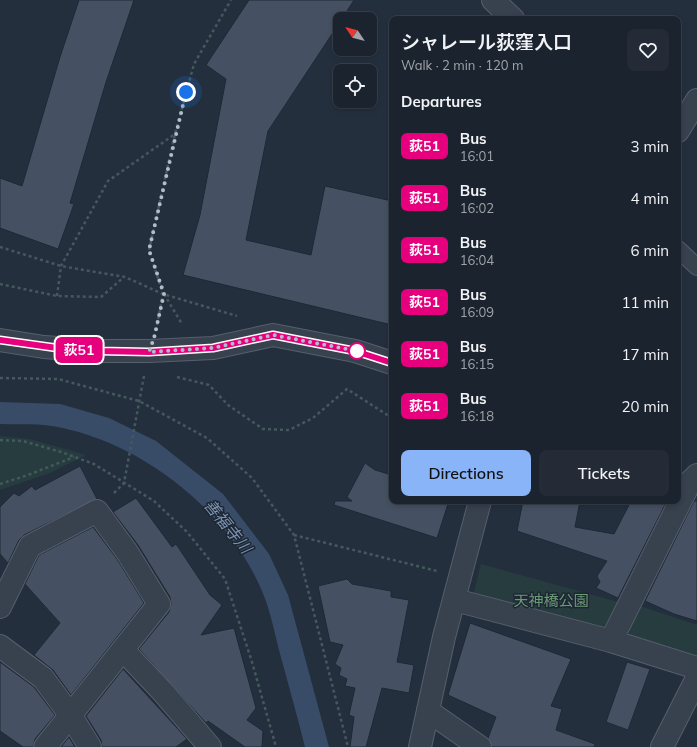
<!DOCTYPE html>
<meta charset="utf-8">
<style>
:root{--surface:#1b232e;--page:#242b36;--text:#f1f3f6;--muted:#a0a4aa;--line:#39404a;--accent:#8ab4f8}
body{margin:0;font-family:Mulish,"Noto Sans JP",sans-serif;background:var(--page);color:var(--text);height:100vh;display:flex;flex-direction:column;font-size:15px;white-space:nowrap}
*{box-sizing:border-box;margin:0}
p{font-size:13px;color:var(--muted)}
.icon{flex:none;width:22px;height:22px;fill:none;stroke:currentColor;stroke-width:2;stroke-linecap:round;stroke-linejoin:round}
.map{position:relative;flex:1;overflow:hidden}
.panel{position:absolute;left:389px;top:16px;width:292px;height:488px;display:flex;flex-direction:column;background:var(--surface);border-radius:8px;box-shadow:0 2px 6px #0003,0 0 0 1px var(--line)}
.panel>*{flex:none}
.badge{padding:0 8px;border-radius:6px;font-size:14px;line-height:26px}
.needle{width:26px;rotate:305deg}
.fabs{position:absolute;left:333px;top:12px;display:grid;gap:8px}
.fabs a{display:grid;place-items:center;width:44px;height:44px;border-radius:8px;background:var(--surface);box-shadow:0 2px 6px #0003,0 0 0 1px var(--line);font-size:20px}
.you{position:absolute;width:20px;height:20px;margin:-10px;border:3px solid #fff;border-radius:50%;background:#1a73e8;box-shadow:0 0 0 6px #1a73e833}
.map>.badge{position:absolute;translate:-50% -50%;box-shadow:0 0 0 2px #fff}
h2{padding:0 12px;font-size:15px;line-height:36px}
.round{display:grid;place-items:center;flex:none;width:42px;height:42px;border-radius:8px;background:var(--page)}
.head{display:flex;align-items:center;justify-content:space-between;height:68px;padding:0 12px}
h1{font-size:19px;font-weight:600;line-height:30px}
.action{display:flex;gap:8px;margin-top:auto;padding:8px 12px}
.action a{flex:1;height:46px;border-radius:8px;background:var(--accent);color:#111;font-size:16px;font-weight:600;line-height:46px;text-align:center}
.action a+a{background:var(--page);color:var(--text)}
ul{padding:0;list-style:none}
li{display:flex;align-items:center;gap:12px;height:52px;padding:0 12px}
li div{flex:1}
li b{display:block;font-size:15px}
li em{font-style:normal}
li .badge{min-width:44px;font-weight:700;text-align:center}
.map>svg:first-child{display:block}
.green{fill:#263c3f}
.water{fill:#394c67}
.building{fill:#455162;stroke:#1f2835}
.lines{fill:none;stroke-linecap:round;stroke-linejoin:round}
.service-casing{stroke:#565f6c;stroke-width:18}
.minor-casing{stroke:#565f6c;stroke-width:24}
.tertiary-casing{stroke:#565f6c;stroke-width:24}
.path{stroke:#44595c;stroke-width:2.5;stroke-dasharray:3 3;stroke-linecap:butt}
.service{stroke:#38414e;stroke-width:16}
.minor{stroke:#38414e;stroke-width:22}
.tertiary{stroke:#38414e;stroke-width:22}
.line-casing{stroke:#fff;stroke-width:9}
.line{stroke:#e6007e;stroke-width:6}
.walk{stroke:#b4bcc9;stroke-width:4;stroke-dasharray:0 7.2}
.stop-dot{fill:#fff;stroke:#e6007e;stroke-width:2}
.labels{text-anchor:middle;stroke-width:3;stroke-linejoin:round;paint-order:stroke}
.park-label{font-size:15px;fill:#6b9a76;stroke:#1d2633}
.water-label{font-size:16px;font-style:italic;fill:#7c92b1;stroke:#1d2633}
</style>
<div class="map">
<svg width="697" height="747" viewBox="0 0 697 747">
<rect width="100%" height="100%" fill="#242f3e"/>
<g class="green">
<polygon points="0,436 30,439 86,455 50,473 0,490"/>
<polygon points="481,564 622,603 612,626 594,630 473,596"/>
<polygon points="640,606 697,625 697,658 632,640 628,629"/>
</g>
<path class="water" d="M0,402L60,404L109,418L156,441L223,494L269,554L288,595L329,747H305C297,715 288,683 279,650C275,635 272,619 267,604C237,517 146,444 58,427C39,423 18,425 0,424Z"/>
<g class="building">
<polygon points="79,0 134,0 106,82 70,203 74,204 58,249 0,228 0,178 22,186 60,57"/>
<polygon points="249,0 354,0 342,19 340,19 340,22 268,131 246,240 311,255 325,186 392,201 392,325 183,275 200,215 226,79 206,65"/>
<polygon points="365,463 375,470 392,475 392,501 449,501 437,538 334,505 335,501 352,501 347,497"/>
<polygon points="80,466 97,499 24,535 19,540 8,563 0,554 0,507 14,493 19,496 32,486 35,490"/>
<polygon points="136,498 172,547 176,544 210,595 222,605 201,635 234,628 256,708 247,720 263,731 262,747 245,747 208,721 206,723 139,649 169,612 171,604 170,597 138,545 113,512"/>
<polygon points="523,501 580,501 575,527 614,534 631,501 667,501 618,598 596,588 600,582 597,576 607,561 517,531"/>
<polygon points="694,501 697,501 697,621 674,614 645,601"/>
<polygon points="93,527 117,559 144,603 71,695 53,670 34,655 60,623 25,584 39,555"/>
<polygon points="347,579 352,584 391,591 391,597 409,600 397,662 414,665 409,693 382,688 366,747 350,747 354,717 349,715 355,688 345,686 347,679 339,675 341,668 335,664 343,645 330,642 318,586"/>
<polygon points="470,623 571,659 551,706 562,709 556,730 595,744 594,747 492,747 488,738 496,717 448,695"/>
<polygon points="0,662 34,687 55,715 35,739 33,747 23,747 0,731"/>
<polygon points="627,662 650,669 628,730 606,722"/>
<polygon points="123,669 187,739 176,747 102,747 101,740 86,716"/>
<polygon points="69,737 75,747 61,747"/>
</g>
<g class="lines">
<g class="service-casing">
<polyline id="service" points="678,249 697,267"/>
</g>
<g class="minor-casing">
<g id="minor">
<polyline points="493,0 513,19"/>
<polyline points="0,340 44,347 98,351 149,351 213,348 273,335 355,351 392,363"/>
<polyline points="455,600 611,641 697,668"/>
<polyline points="0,607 30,546 97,511 127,552 159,604 45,747"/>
<polyline points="611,641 690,482 697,475"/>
<polyline points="0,646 43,678 71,716 90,747"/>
<polyline points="123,650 162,691 210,747"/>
<polyline points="428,711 480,747"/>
<polyline points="662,747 697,678"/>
</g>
</g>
<g class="tertiary-casing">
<g id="tertiary">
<polyline points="678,131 697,100"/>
<polyline points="420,747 444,637 480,501"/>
</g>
</g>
<g class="path">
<polyline points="0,247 61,266 125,277 163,294 237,316"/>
<polyline points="0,284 57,296 101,297 124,277"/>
<polyline points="164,294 182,324"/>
<polyline points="57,296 61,266 108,181 175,134"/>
<polyline points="157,325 163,294 149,250 175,134 194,64 231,0"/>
<polyline points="177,377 209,385 228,405 263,429 289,430 313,418 347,389 392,418"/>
<polyline points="0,378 58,379 139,401 207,438 252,478 294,535 348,747"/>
<polyline points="0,440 23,441 61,452 94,464 154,501 187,532 225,579 252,662 276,747"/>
<polyline points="0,484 28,475 74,457"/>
<polyline points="114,493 124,483 144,376"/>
<polyline points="294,535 437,571"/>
</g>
<use href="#service" class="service"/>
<use href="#minor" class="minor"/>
<use href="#tertiary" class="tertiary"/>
</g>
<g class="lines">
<g class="line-casing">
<polyline id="line" points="0,340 57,348 98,351 149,352 213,348 273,335 355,351 392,363"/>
</g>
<use href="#line" class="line"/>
<polyline class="walk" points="186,92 149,250 164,294 154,338 149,352 213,348 273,335 357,351"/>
</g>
<circle class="stop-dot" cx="357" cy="351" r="8"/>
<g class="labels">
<g class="park-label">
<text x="551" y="606">天神橋公園</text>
</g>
<g class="water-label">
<text transform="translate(228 526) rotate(51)" y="6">善福寺川</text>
</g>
</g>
</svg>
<div class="fabs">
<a><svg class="needle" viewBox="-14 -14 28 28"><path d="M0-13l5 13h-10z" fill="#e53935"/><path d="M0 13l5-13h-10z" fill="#a0a4aa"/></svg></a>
<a><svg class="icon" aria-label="locate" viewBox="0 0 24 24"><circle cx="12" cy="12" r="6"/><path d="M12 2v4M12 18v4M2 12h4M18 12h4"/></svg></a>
</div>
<div class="you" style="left:186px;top:92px"></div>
<b class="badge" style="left:79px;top:350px;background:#e6007e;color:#fff">荻51</b>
<section class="panel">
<div class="head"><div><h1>シャレール荻窪入口</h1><p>Walk · 2 min · 120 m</p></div><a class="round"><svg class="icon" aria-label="heart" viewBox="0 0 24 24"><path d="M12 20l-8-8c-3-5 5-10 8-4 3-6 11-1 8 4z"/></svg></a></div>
<h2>Departures</h2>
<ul>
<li><span class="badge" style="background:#e6007e;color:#fff">荻51</span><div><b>Bus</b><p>16:01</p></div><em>3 min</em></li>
<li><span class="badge" style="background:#e6007e;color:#fff">荻51</span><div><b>Bus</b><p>16:02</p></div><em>4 min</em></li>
<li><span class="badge" style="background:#e6007e;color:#fff">荻51</span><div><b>Bus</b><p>16:04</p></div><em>6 min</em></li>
<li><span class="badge" style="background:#e6007e;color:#fff">荻51</span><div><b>Bus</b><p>16:09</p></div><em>11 min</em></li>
<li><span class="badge" style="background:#e6007e;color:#fff">荻51</span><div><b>Bus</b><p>16:15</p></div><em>17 min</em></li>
<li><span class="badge" style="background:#e6007e;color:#fff">荻51</span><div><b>Bus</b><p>16:18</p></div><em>20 min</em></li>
</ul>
<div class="action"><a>Directions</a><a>Tickets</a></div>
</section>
</div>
